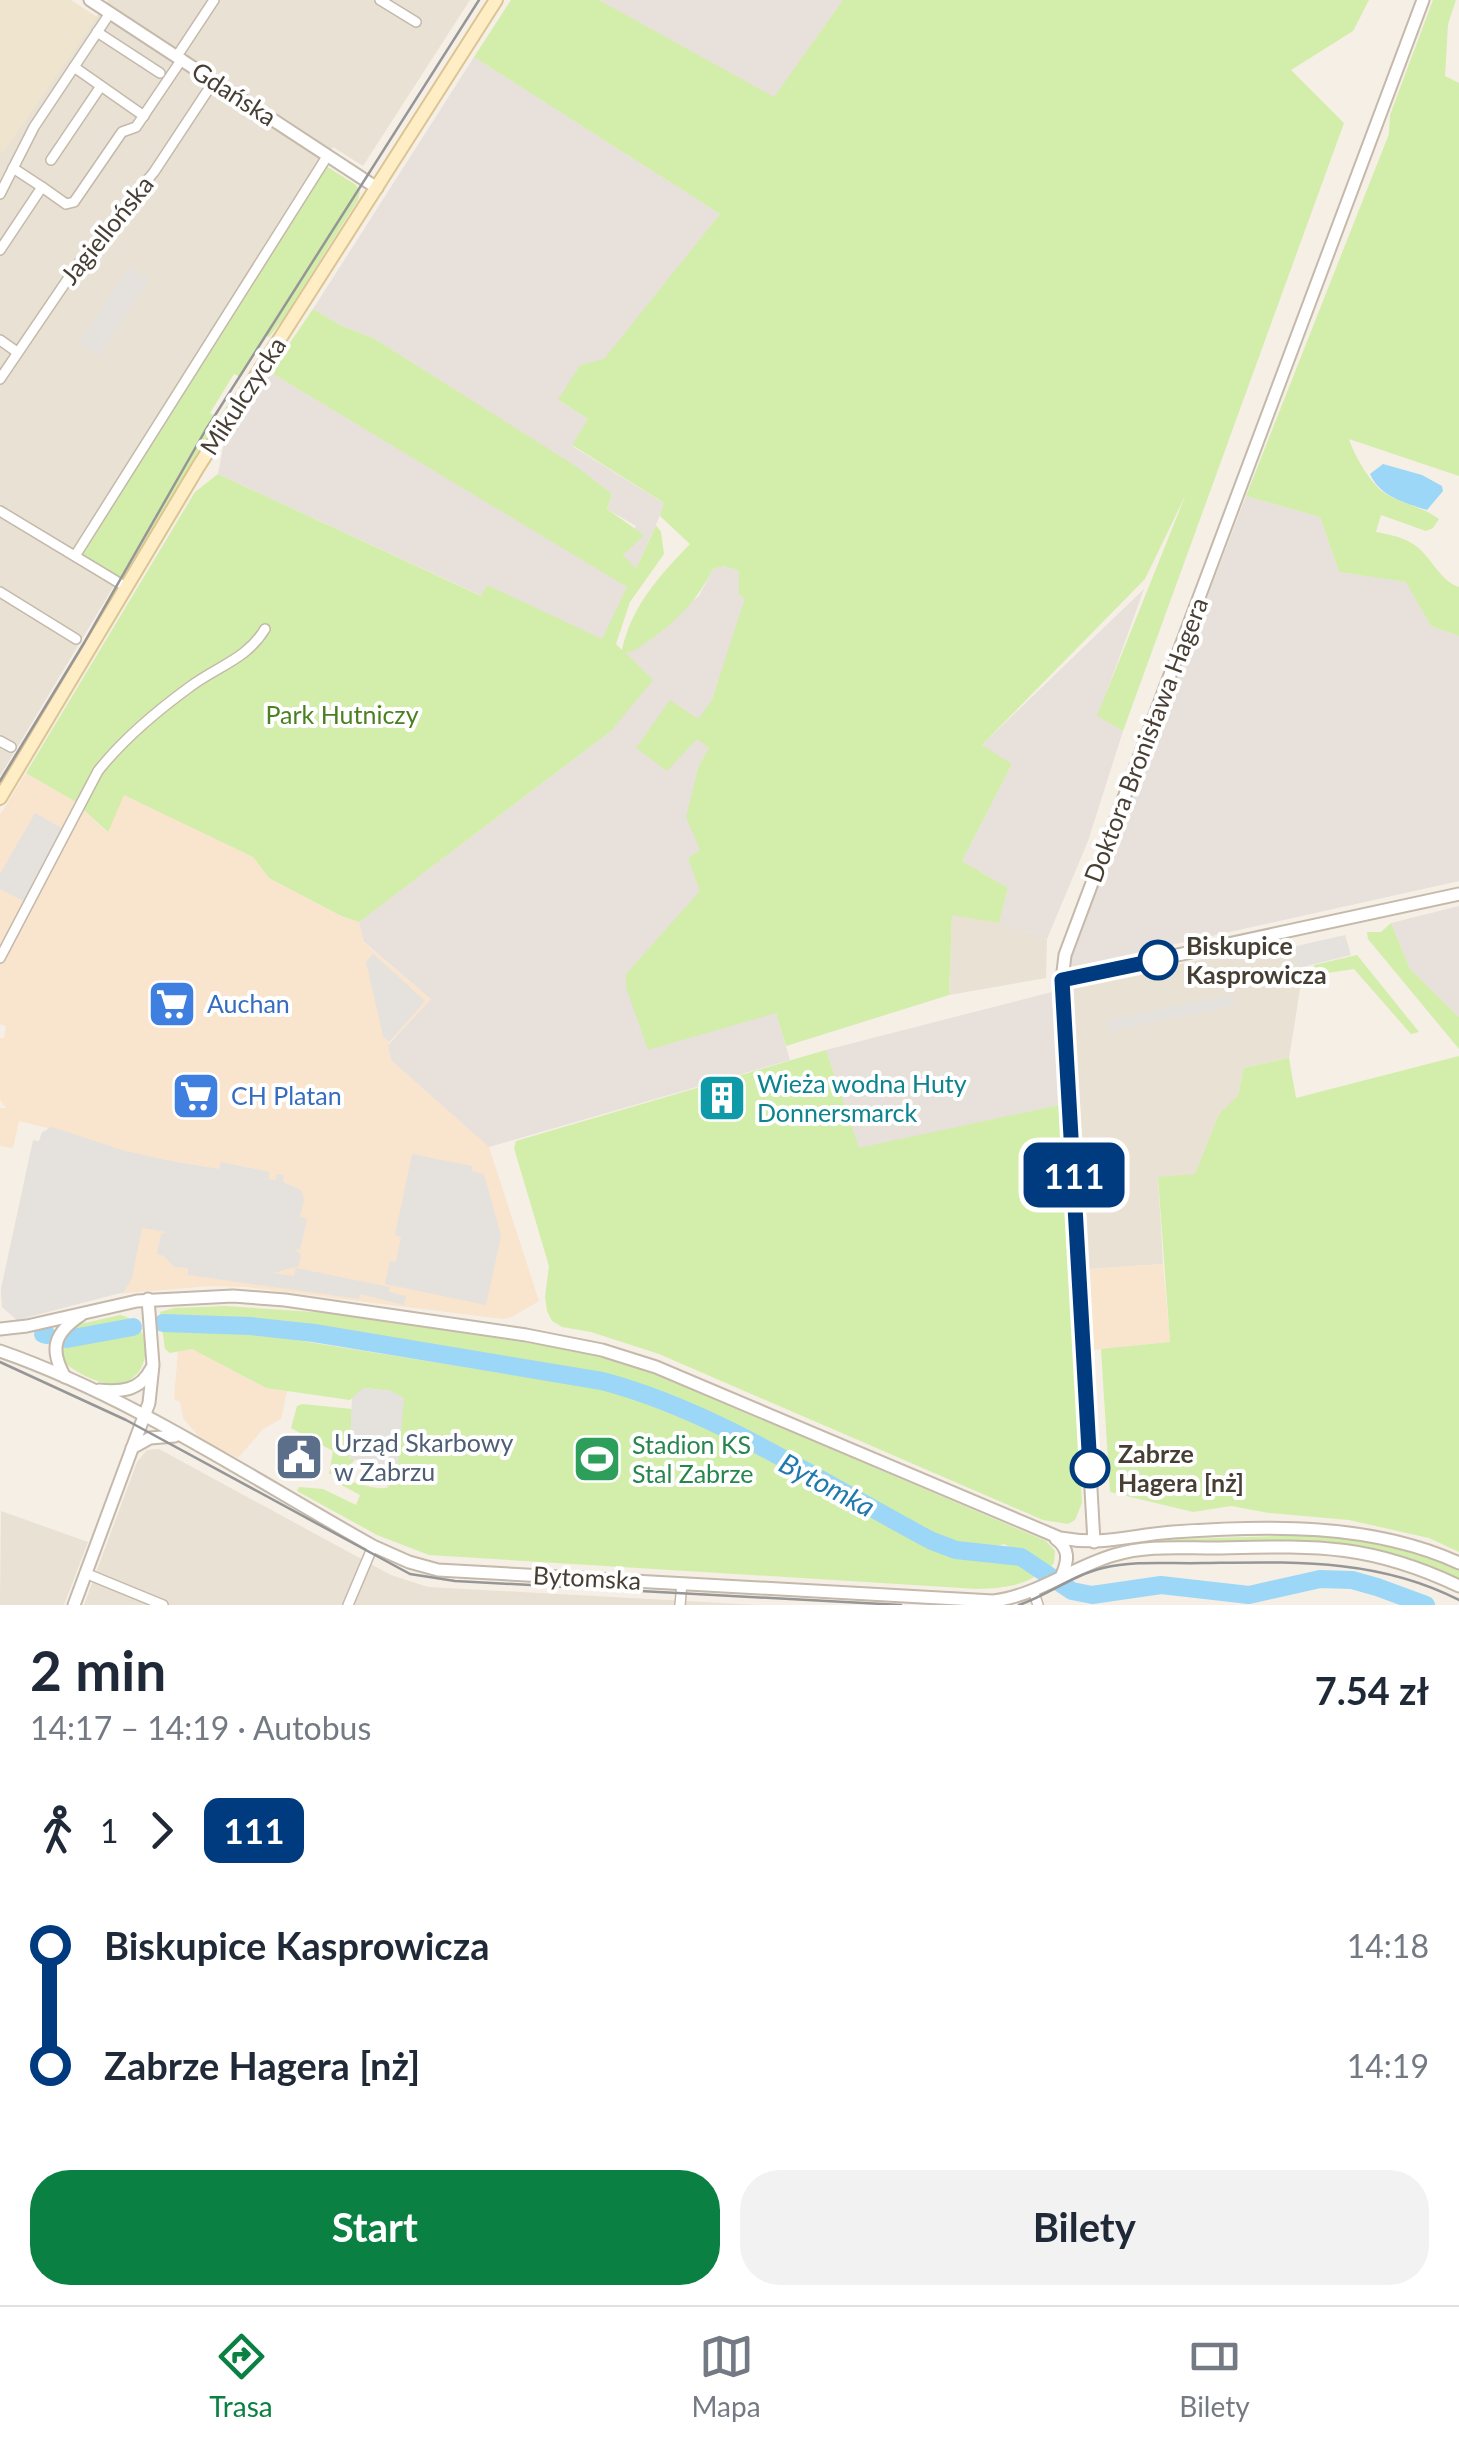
<!DOCTYPE html>
<html lang="pl">
<meta charset="utf-8">
<style>
:root{--surface:#fff;--page:#f2f2f3;--text:#1f2937;--muted:#747a83;--line:#e0e1e3;--accent:#0b8043}
body{margin:0;font-family:Lato,sans-serif;background:var(--page);color:var(--text);height:100vh;display:flex;flex-direction:column;font-size:38px;white-space:nowrap}
*{box-sizing:border-box;margin:0}
p{font-size:32px;color:var(--muted)}
.icon{flex:none;width:55px;height:55px;fill:none;stroke:currentColor;stroke-width:2;stroke-linecap:round;stroke-linejoin:round}
.map{position:relative;height:1605px;overflow:hidden}
.side{display:flex;flex-direction:column;background:var(--surface);flex:1}
.side>*{flex:none}
.badge{padding:0 20px;border-radius:15px;font-size:35px;line-height:65px}
.map>.badge{position:absolute;translate:-50% -50%;box-shadow:0 0 0 5px #fff}
.legs{display:flex;align-items:center;gap:15px;height:110px;padding:0 30px;font-size:32px}
.legs p{margin-inline-start:auto}
.headline{display:flex;align-items:center;justify-content:space-between;height:170px;padding:0 30px}
h1{font-size:55px;font-weight:700;line-height:75px}
.cta{display:flex;gap:20px;margin-top:auto;padding:20px 30px}
.cta a{flex:1;height:115px;border-radius:40px;background:var(--accent);color:#fff;font-size:40px;font-weight:700;line-height:115px;text-align:center}
.cta a+a{background:var(--page);color:var(--text)}
ul{padding:0 30px;list-style:none}
li{display:flex;align-items:center;gap:35px;height:120px;font-size:38px}
li i{display:grid;place-items:center;width:15px;height:100%;margin:0 12px;background:currentColor}
li i::after{content:'';width:25px;height:25px;margin:-12px;border:8px solid;border-radius:50%;background:var(--surface)}
li p{margin-inline-start:auto}
li:first-child i{background:linear-gradient(#0000 50%,currentColor 0)}
li:last-child i{background:linear-gradient(currentColor 50%,#0000 0)}
.menu{display:flex;justify-content:space-around;align-items:center;height:140px;border-top:2px solid var(--line);background:var(--surface);font-size:28px;color:var(--muted)}
.menu a{display:grid;justify-items:center;gap:5px}
.menu .current{color:var(--accent)}
.map>svg:first-child{display:block}
.residential{fill:#e9e1d3}
.commercial{fill:#f9e4ce}
.industrial{fill:#e7e0db}
.education{fill:#efe4ce}
.green{fill:#d3edaa}
.parking{fill:#e5e2de}
.water{fill:#9cd7f7}
.lines{fill:none;stroke-linecap:round;stroke-linejoin:round}
.river{stroke:#9cd7f7;stroke-width:18}
.minor-casing{stroke:#c4b9aa;stroke-width:12}
.tertiary-casing{stroke:#c4b9aa;stroke-width:15}
.secondary-casing{stroke:#dcc493;stroke-width:16}
.minor{stroke:#fff;stroke-width:9}
.tertiary{stroke:#fff;stroke-width:11}
.secondary{stroke:#ffeec5;stroke-width:12}
.tram{stroke:#969696;stroke-width:2.5}
.line-1-casing{stroke:#fff;stroke-width:22}
.line-1{stroke:#003b80;stroke-width:15}
.stop-1-dot{fill:#fff;stroke:#003b80;stroke-width:5}
.labels{text-anchor:middle;stroke-width:8;stroke-linejoin:round;paint-order:stroke}
.street-label{font-size:25px;fill:#483f34;stroke:#fff}
.park-label{font-size:25px;fill:#4b8021;stroke:#fff}
.stop-label{font-size:25px;font-weight:bold;fill:#483f34;stroke:#fff;text-anchor:start}
.shop-label{font-size:25px;fill:#366cbe;stroke:#fff;text-anchor:start}
.culture-label{font-size:25px;fill:#0d838f;stroke:#fff;text-anchor:start}
.service-label{font-size:25px;fill:#4e5e75;stroke:#fff;text-anchor:start}
.leisure-label{font-size:25px;fill:#27864d;stroke:#fff;text-anchor:start}
.water-label{font-size:28px;font-style:italic;fill:#207aae;stroke:#fff}
</style>
<div class="map">
<svg width="1459" height="1605" viewBox="0 0 1459 1605">
<rect width="100%" height="100%" fill="#f5efe6"/>
<g class="residential">
<polygon points="108,0 470,0 363,166 333,147 76,552 118,579 0,776 0,151 3,152"/>
<polygon points="952,914 999,923 1047,939 1046,978 949,995"/>
<polygon points="1290,940 1302,977 1289,1058 1244,1068 1238,1097 1219,1114 1195,1175 1158,1178 1163,1264 1089,1269 1073,987"/>
<polygon points="159,1449 391,1575 428,1587 758,1605 84,1605 137,1462 147,1450"/>
<polygon points="1,1511 88,1542 64,1605 0,1605"/>
</g>
<g class="commercial">
<polygon points="26,773 74,801 107,832 123,794 253,857 269,878 340,916 359,922 364,943 431,999 388,1044 391,1060 489,1147 539,1301 512,1317 503,1319 247,1287 210,1286 116,1294 17,1320 2,1307 1,1289 14,1231 39,1141 48,1128 19,1121 13,1148 0,1146 0,1108 6,1108 0,1100 0,1038 4,1038 6,1026 0,1024 0,815"/>
<polygon points="1163,1264 1170,1342 1094,1350 1089,1269"/>
<polygon points="192,1349 265,1388 287,1391 281,1419 263,1429 238,1458 201,1439 183,1418 180,1402 174,1399 178,1351"/>
</g>
<g class="industrial">
<polygon points="599,0 843,0 774,98"/>
<polygon points="474,57 720,214 604,360 580,365 559,401 588,419 572,446 665,504 636,569 623,556 636,526 607,509 612,494 576,467 375,339 342,326 313,309"/>
<polygon points="270,372 628,587 602,640 487,585 482,596 218,474 224,443"/>
<polygon points="1246,496 1320,517 1339,572 1407,582 1431,626 1459,636 1459,881 1072,967 1068,962"/>
<polygon points="724,566 739,571 739,595 746,598 712,700 698,720 698,739 709,748 699,765 700,851 688,858 701,891 626,974 776,1013 790,1060 489,1147 391,1060 388,1045 431,999 364,942 359,922 611,731 624,652 699,596 713,569"/>
<polygon points="1144,589 1098,716 1123,731 1088,841 1047,939 999,923 1008,888 962,861 1012,764 981,746"/>
<polygon points="1459,906 1459,1017 1410,969 1391,923"/>
<polygon points="1052,992 1059,1105 859,1149 826,1050"/>
</g>
<polygon class="education" points="0,0 71,0 97,17 3,153 0,151"/>
<g class="green">
<path d="M511,0H599L774,97L843,0H1369L1353,31L1291,70L1344,123L1123,731L1097,716L1186,494L1145,579L982,745L1012,764L962,861L1008,888L999,923L952,915L949,995L786,1046L776,1013L648,1050L626,987V974L700,891L688,858L700,850L686,817L699,765L709,748L697,739L667,771L636,748L670,700L698,719L712,700L745,598L739,595V571L724,566L713,569C693,608 668,629 632,652H625L653,680L611,731L359,922L341,916L269,878L253,857L124,795L108,832L74,801L26,773L195,492L218,474L481,596L487,585L602,639L627,587L270,372L313,309L342,326L375,339L577,467L612,494L607,509L644,535L623,555L636,569L656,525L661,532L664,554L630,602L616,644L622,650C631,607 659,576 690,544L660,516L664,503L572,445L588,419L558,400L580,365L604,359L720,214L474,57Z"/>
<path d="M1433,0H1456L1448,24L1445,76L1459,83V476L1349,439C1354,455 1371,485 1386,494C1403,504 1423,507 1439,519L1433,528L1426,531L1381,515L1376,532C1391,535 1404,537 1416,546C1432,558 1440,581 1459,587V636L1431,626L1406,582L1339,572L1320,517L1246,496L1389,134L1390,115Z"/>
<polygon points="323,164 356,185 360,192 358,200 283,319 269,337 266,336 241,377 234,374 210,413 219,418 239,388 124,579 118,578 80,554"/>
<polygon points="1391,923 1410,969 1459,1017 1459,1049 1368,939 1367,932 1381,932"/>
<polygon points="1357,955 1419,1032 1411,1034 1354,969 1314,975 1314,965"/>
<polygon points="826,1050 859,1148 1059,1105 1082,1503 1075,1520 1068,1524 1043,1520 659,1354 591,1332 562,1327 552,1321 547,1311 545,1297 549,1266 514,1148 516,1141"/>
<polygon points="1459,1056 1459,1552 1429,1538 1349,1520 1269,1513 1231,1506 1193,1512 1110,1492 1101,1349 1170,1342 1158,1177 1195,1174 1219,1114 1238,1096 1244,1068 1289,1058 1296,1098"/>
<path d="M225,1306L329,1313L568,1349L639,1367L1046,1541L1055,1551L1054,1563L1050,1568L1004,1544C980,1552 962,1547 939,1540L723,1422L663,1394L601,1377L275,1325L161,1319L160,1312L174,1308Z"/>
<path d="M120,1315C167,1324 150,1429 62,1361L60,1339L76,1325Z"/>
<path d="M162,1328L265,1335L632,1394L686,1415L932,1550L962,1559L1009,1558L1038,1575C1019,1587 999,1588 978,1589L429,1555L377,1535L297,1491L299,1487L323,1489L356,1505L360,1495L334,1481C357,1479 372,1492 389,1487L391,1391L364,1388L350,1400L266,1388L192,1349L170,1353L165,1349Z"/>
<polygon points="302,1404 352,1409 349,1458 355,1460 342,1472 329,1474 333,1451 291,1428 297,1406"/>
<path d="M1310,1535C1362,1539 1411,1548 1459,1569V1580L1404,1557L1345,1543L1151,1544V1540Z"/>
</g>
<g class="parking">
<polygon points="129,267 149,280 99,356 79,343"/>
<polygon points="35,813 65,830 25,902 0,889 0,874"/>
<polygon points="1345,935 1351,955 1299,968 1292,947"/>
<polygon points="373,954 425,1001 389,1042 383,1036 366,962"/>
<polygon points="1232,994 1235,1006 1108,1032 1106,1020"/>
<polygon points="52,1127 125,1151 176,1162 219,1169 221,1162 270,1172 268,1179 275,1180 277,1174 284,1175 283,1182 301,1190 304,1199 300,1217 307,1219 300,1250 294,1249 301,1254 299,1266 273,1273 294,1276 296,1268 370,1283 390,1287 389,1292 406,1296 404,1305 360,1294 359,1299 188,1275 188,1268 174,1267 164,1256 157,1254 161,1234 167,1232 142,1228 132,1278 124,1292 17,1320 2,1307 1,1289 33,1140 39,1141 42,1132"/>
<polygon points="412,1154 472,1166 472,1171 484,1174 501,1236 486,1305 385,1284 390,1261 396,1262 401,1237 395,1235"/>
<polygon points="363,1388 391,1391 404,1398 397,1475 389,1487 380,1480 386,1474 386,1468 366,1466 365,1461 349,1459 352,1398"/>
</g>
<path class="water" d="M1383,464L1422,475L1442,486L1443,491L1427,510C1406,503 1380,497 1370,474Z"/>
<g class="lines">
<g class="river">
<path d="M163,1323L250,1326L314,1333L602,1381C717,1411 827,1486 932,1541L956,1550L1021,1557L1072,1591L1092,1595L1161,1585L1249,1595L1320,1579L1352,1580L1377,1587L1426,1605"/>
<polyline points="43,1334 47,1335"/>
<polyline points="67,1339 133,1327"/>
</g>
<g class="minor-casing">
<g id="minor">
<polyline points="380,0 416,22"/>
<polyline points="97,32 160,73"/>
<polyline points="177,56 214,0"/>
<polyline points="74,67 144,116"/>
<polyline points="51,160 101,86"/>
<polyline points="42,187 66,204 74,202 122,132 136,127 182,59"/>
<polyline points="0,194 34,127 110,13"/>
<polyline points="0,250 42,187 13,168"/>
<polyline points="0,340 17,352"/>
<polyline points="0,379 78,264 154,172 214,81"/>
<polyline points="0,511 126,587"/>
<polyline points="75,556 328,155"/>
<polyline points="0,592 76,639"/>
<polyline points="0,741 11,747"/>
<path d="M0,958L98,771C124,738 158,710 191,686C218,666 247,659 265,629"/>
<polyline points="85,1573 163,1605"/>
<polyline points="1033,1590 1038,1605"/>
<polyline points="348,1605 373,1546"/>
<polyline points="680,1605 682,1583"/>
</g>
</g>
<g class="tertiary-casing">
<g id="tertiary">
<polyline points="90,0 377,188"/>
<polyline points="1062,980 1459,894"/>
<path d="M0,1329L27,1326L137,1301L233,1296L285,1300L526,1335L602,1350L656,1367L1060,1538C1105,1546 1130,1535 1173,1532C1267,1525 1372,1523 1459,1563"/>
<path d="M0,1351C132,1397 251,1478 373,1546L409,1562L438,1570L993,1601C1036,1596 1073,1567 1114,1555C1145,1545 1181,1548 1213,1548C1312,1546 1366,1542 1459,1586"/>
<path d="M65,1377C49,1349 54,1333 81,1315"/>
<path d="M99,1390C121,1392 140,1391 151,1369"/>
<polyline points="132,1448 150,1438 175,1436"/>
<path d="M1056,1539C1070,1549 1068,1561 1062,1575"/>
<polyline points="1094,1542 1062,980 1065,955 1423,0"/>
<polyline points="74,1605 149,1403 153,1365 148,1299"/>
</g>
</g>
<g class="secondary-casing">
<polyline id="secondary" points="0,798 198,467 496,0"/>
</g>
<use href="#minor" class="minor"/>
<use href="#tertiary" class="tertiary"/>
<use href="#secondary" class="secondary"/>
<g class="tram">
<polyline points="0,781 84,643 205,431 479,0"/>
<polyline points="0,1362 126,1420 410,1574 455,1581 901,1605"/>
<path d="M1019,1605C1048,1595 1073,1575 1103,1568C1135,1560 1171,1564 1203,1563C1293,1562 1377,1558 1459,1600"/>
</g>
</g>
<g class="lines">
<g class="line-1-casing">
<polyline id="line-1" points="1090,1468 1062,980 1158,960"/>
</g>
<use href="#line-1" class="line-1"/>
</g>
<defs>
<g id="supermarket-square" transform="scale(2.5)"><rect x="-9" y="-9" width="18" height="18" rx="4" fill="#3f7fe0" stroke="#fff"/><path d="M-6-5.5h2.5l.6 2H6L4.5 2H-2.5L-4.4-4H-6ZM-1.5 3.2a1.3 1.3 0 1 0 .1 0ZM3 3.2a1.3 1.3 0 1 0 .1 0Z" fill="#fff"/></g>
<g id="building-square" transform="scale(2.5)"><rect x="-9" y="-9" width="18" height="18" rx="4" fill="#0f9aa8" stroke="#fff"/><path d="M-4-6H4V6H1V3H-1V6H-4ZM-2.5-4.3h1.7v1.8h-1.7ZM.8-4.3h1.7v1.8H.8ZM-2.5-1h1.7V.8h-1.7ZM.8-1h1.7V.8H.8Z" fill="#fff"/></g>
<g id="civic-square" transform="scale(2.5)"><rect x="-9" y="-9" width="18" height="18" rx="4" fill="#5c6f8a" stroke="#fff"/><path d="M-.6-6.5H3V-4.5H.6V-3L4-1V1h2V6H-6V1h2V-1L-.6-3ZM-1.2 2.5V6h2.4V2.5Z" fill="#fff"/></g>
<g id="stadium-square" transform="scale(2.5)"><rect x="-9" y="-9" width="18" height="18" rx="4" fill="#2e9e5b" stroke="#fff"/><path d="M0-5a6.5 5 0 1 0 0 10a6.5 5 0 1 0 0-10ZM-3.5-1.8h7v3.6h-7Z" fill="#fff"/></g>
</defs>
<g fill-rule="evenodd">
<use href="#supermarket-square" x="172" y="1004"/>
<use href="#supermarket-square" x="196" y="1096"/>
<use href="#building-square" x="722" y="1098"/>
<use href="#civic-square" x="299" y="1457"/>
<use href="#stadium-square" x="597" y="1459"/>
</g>
<g class="stop-1-dot">
<circle cx="1158" cy="960" r="18"/>
<circle cx="1090" cy="1468" r="18"/>
</g>
<g class="labels">
<g class="street-label">
<text transform="translate(234 94) rotate(33)" y="9">Gdańska</text>
<text transform="translate(107 230) rotate(-51)" y="9">Jagiellońska</text>
<text transform="translate(243 396) rotate(-57)" y="9">Mikulczycka</text>
<text transform="translate(1146 740) rotate(-69)" y="9">Doktora Bronisława Hagera</text>
<text transform="translate(587 1578) rotate(3)" y="9">Bytomska</text>
</g>
<g class="park-label">
<text x="342" y="724">Park Hutniczy</text>
</g>
<g class="stop-label">
<text x="1186" y="955">Biskupice<tspan x="1186" dy="29">Kasprowicza</tspan></text>
<text x="1118" y="1463">Zabrze<tspan x="1118" dy="29">Hagera [nż]</tspan></text>
</g>
<g class="shop-label">
<text x="207" y="1013">Auchan</text>
<text x="231" y="1105">CH Platan</text>
</g>
<g class="culture-label">
<text x="757" y="1093">Wieża wodna Huty<tspan x="757" dy="29">Donnersmarck</tspan></text>
</g>
<g class="service-label">
<text x="334" y="1452">Urząd Skarbowy<tspan x="334" dy="29">w Zabrzu</tspan></text>
</g>
<g class="leisure-label">
<text x="632" y="1454">Stadion KS<tspan x="632" dy="29">Stal Zabrze</tspan></text>
</g>
<g class="water-label">
<text transform="translate(827 1485) rotate(28)" y="10">Bytomka</text>
</g>
</g>
</svg>
<b class="badge" style="left:1074px;top:1175px;background:#003b80;color:#fff">111</b>
</div>
<section class="side">
<div class="headline"><div><h1>2 min</h1><p>14:17 – 14:19 · Autobus</p></div><b>7.54 zł</b></div>
<div class="legs"><svg class="icon" aria-label="walk" viewBox="0 0 24 24"><circle cx="13" cy="4" r="2"/><path d="M13 8l-2 6 4 7M11 14l-3 7M7 12l3-4h3l4 4"/></svg>1<svg class="icon" aria-label="forward" viewBox="0 0 24 24"><path d="M9 5l7 7-7 7"/></svg><b class="badge" style="background:#003b80;color:#fff">111</b></div>
<ul>
<li><i style="color:#003b80"></i><b>Biskupice Kasprowicza</b><p>14:18</p></li>
<li><i style="color:#003b80"></i><b>Zabrze Hagera [nż]</b><p>14:19</p></li>
</ul>
<div class="cta"><a>Start</a><a>Bilety</a></div>
</section>
<nav class="menu">
<a class="current"><svg class="icon" aria-label="directions" viewBox="0 0 24 24"><path d="M12 3l9 9-9 9-9-9zM9 14v-3h6M13 9l2 2-2 2"/></svg>Trasa</a>
<a><svg class="icon" aria-label="map" viewBox="0 0 24 24"><path d="M3 6l6-2 6 2 6-2v14l-6 2-6-2-6 2zM9 4v14M15 6v14"/></svg>Mapa</a>
<a><svg class="icon" aria-label="tickets" viewBox="0 0 24 24"><path d="M3 7h18v10H3zM15 7v10"/></svg>Bilety</a>
</nav>
